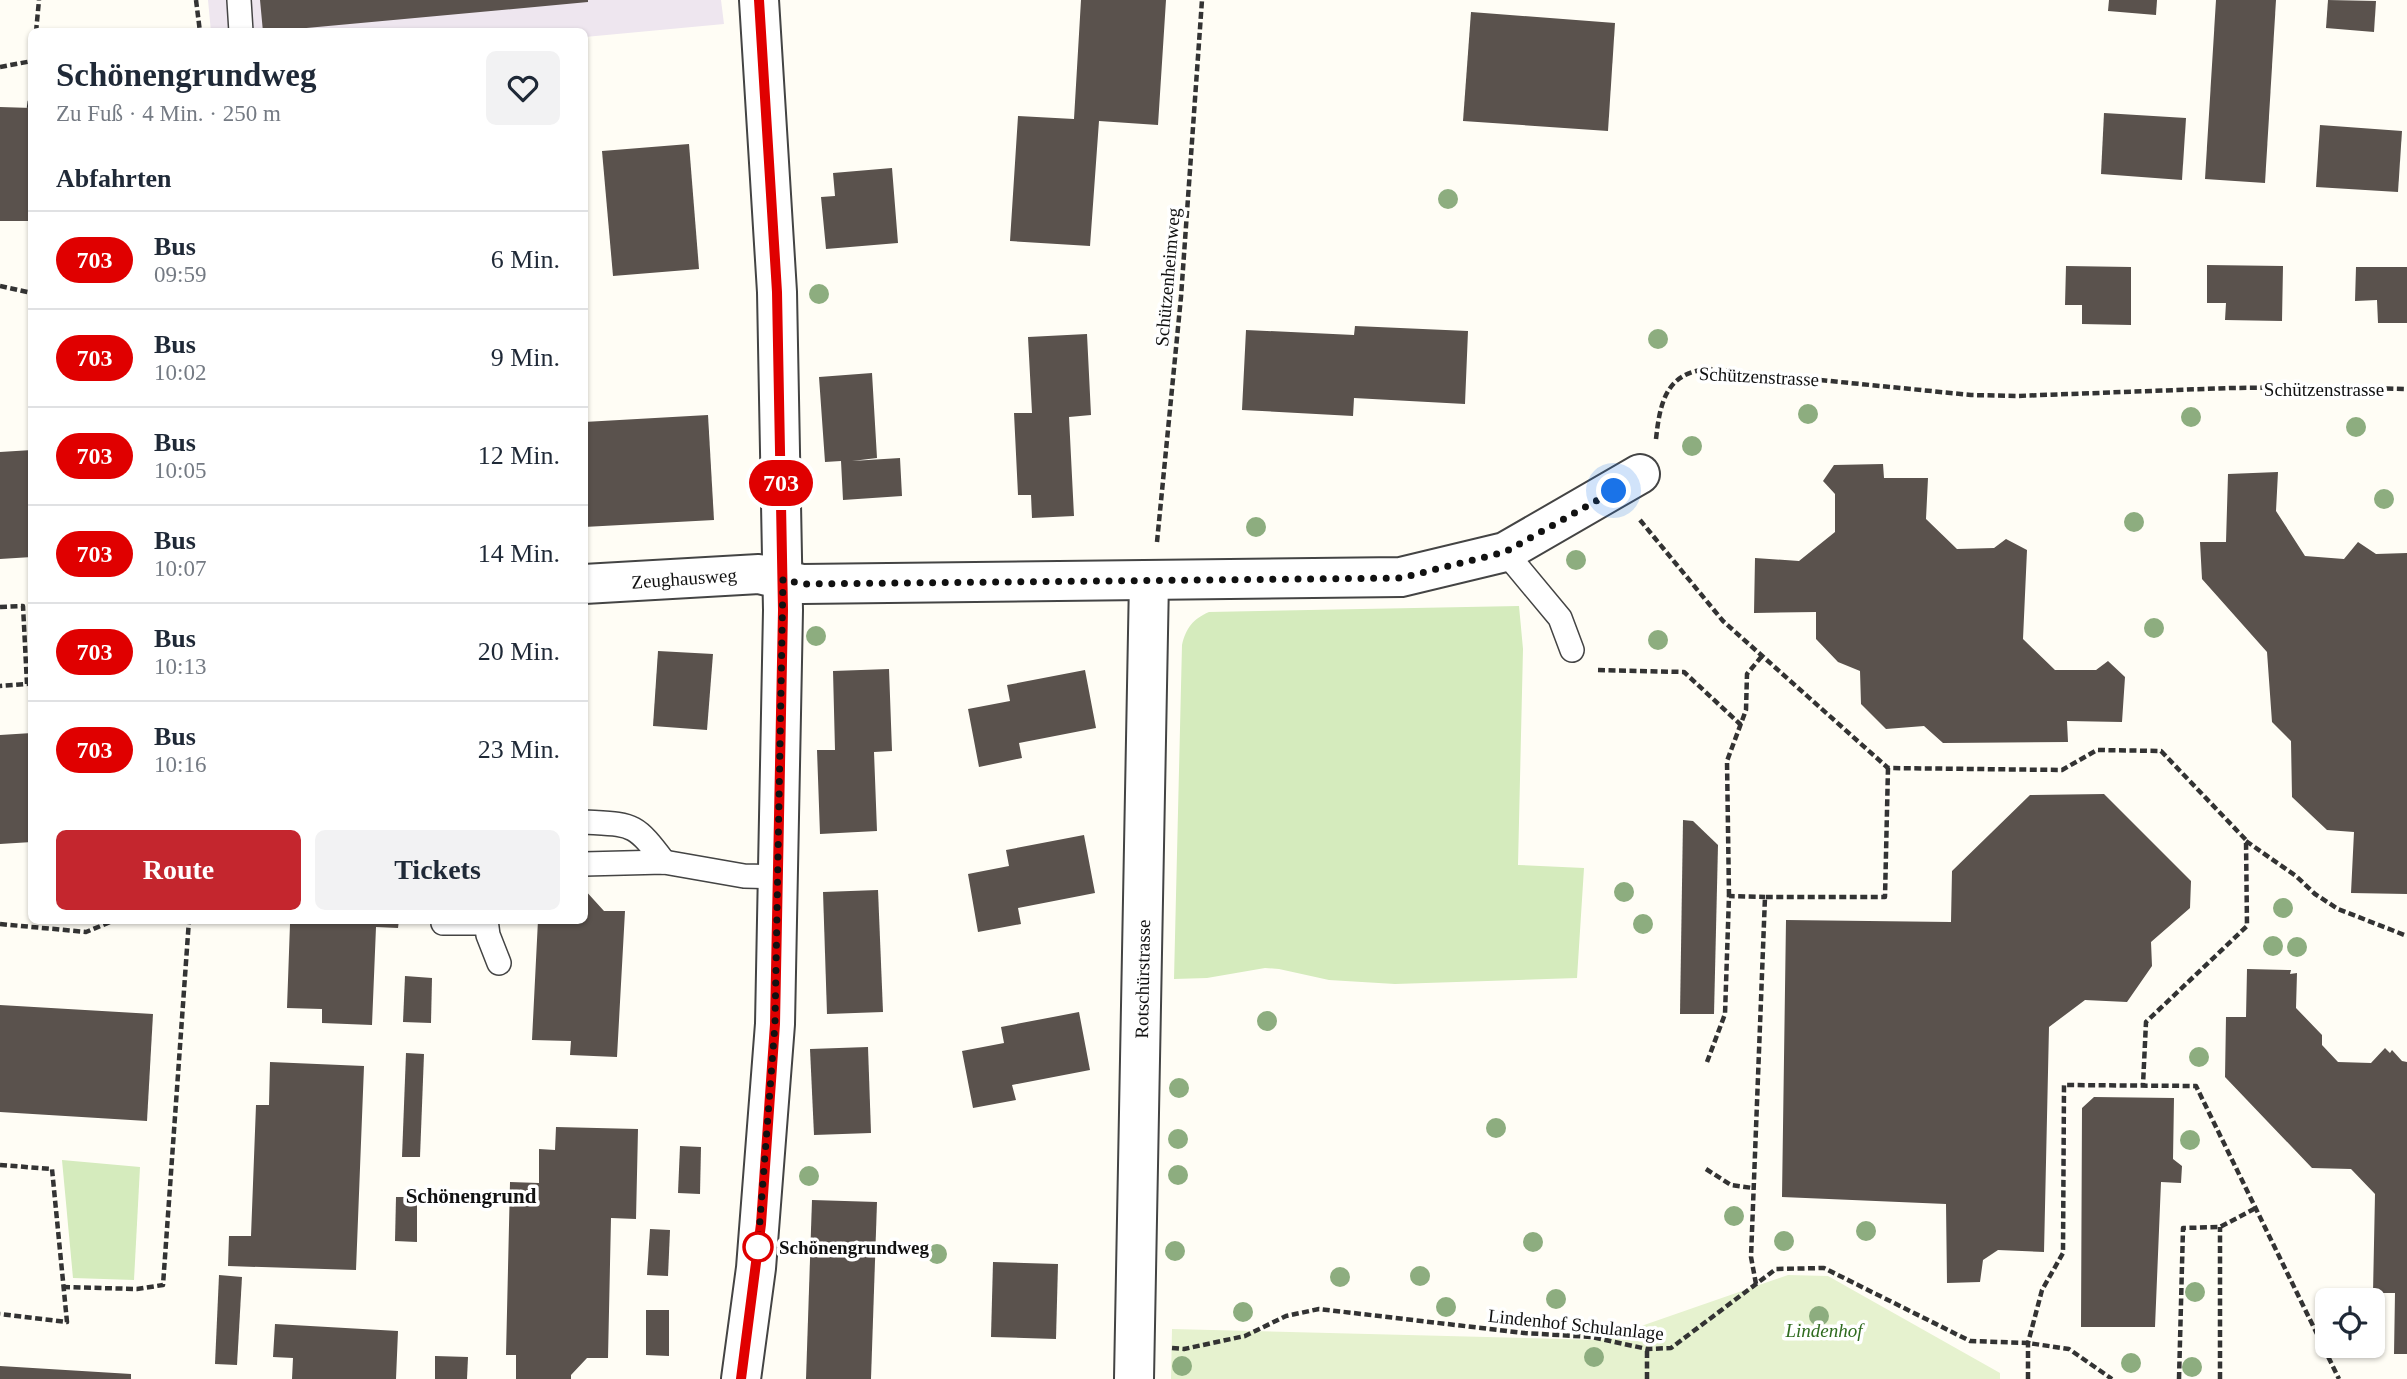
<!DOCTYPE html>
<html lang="de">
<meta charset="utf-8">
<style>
:root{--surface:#fff;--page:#f2f2f3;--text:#1f2937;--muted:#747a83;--line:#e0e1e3;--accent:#c4262e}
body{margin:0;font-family:Georgia,serif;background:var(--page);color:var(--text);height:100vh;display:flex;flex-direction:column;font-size:26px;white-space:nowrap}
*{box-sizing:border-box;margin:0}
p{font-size:23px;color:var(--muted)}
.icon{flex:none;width:38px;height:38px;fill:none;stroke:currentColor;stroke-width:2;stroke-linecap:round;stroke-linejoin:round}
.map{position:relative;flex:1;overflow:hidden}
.drawer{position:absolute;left:28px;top:28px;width:560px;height:896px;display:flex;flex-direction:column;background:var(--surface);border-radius:10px;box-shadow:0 2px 5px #0004}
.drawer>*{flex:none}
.badge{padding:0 14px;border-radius:23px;font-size:24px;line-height:46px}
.controls{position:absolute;left:2315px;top:1288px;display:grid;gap:14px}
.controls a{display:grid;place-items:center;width:70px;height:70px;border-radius:10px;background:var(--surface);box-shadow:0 2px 5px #0004;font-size:35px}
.you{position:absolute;width:35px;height:35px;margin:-18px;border:5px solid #fff;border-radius:50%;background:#1a73e8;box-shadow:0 0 0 10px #1a73e833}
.map>.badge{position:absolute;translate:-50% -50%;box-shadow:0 0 0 4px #fff}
h2{padding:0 28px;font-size:26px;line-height:63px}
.round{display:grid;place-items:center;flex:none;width:74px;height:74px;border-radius:10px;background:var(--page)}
.summary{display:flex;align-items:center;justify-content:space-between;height:119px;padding:0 28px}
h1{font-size:33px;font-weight:800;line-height:52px}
.action{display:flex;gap:14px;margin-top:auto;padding:14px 28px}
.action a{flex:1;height:80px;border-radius:10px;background:var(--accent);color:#fff;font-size:28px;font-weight:800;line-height:80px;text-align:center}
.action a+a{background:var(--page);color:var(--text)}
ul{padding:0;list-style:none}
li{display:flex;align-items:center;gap:21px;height:98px;padding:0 28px;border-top:2px solid var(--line)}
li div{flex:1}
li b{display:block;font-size:26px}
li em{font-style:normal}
li .badge{min-width:77px;font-weight:700;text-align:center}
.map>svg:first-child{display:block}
.industrial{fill:#eee6ef}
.green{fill:#d5ebbd}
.pitch{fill:#e6f2cf}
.building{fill:#5a524d}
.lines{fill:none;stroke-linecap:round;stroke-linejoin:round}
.service-casing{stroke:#444;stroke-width:26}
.minor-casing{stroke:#444;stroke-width:42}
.path{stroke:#333;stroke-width:4.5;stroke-dasharray:7 3.5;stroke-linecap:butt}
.service{stroke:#fff;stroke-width:23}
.minor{stroke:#fff;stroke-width:38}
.tree{fill:#8dad7f}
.line-casing{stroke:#fff;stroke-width:16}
.line{stroke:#e00000;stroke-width:10}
.walk{stroke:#111;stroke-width:7;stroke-dasharray:0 12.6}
.stop-dot{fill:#fff;stroke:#e00000;stroke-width:3.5}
.labels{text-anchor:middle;stroke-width:7;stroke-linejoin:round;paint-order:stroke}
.street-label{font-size:19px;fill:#111;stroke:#fff}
.stop-label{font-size:19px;font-weight:bold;fill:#111;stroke:#fff;text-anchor:start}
.park-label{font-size:19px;font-style:italic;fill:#2f6b1f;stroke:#fff}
.neighbourhood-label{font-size:21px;font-weight:bold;fill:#111;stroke:#fff}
</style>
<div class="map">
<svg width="2407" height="1379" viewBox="0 0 2407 1379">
<rect width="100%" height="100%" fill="#fffdf5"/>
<polygon class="industrial" points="208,0 721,0 724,24 585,37 584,32 211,32"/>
<g class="green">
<path d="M1519,606L1523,649L1518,865L1584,868L1577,978L1395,984L1329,980L1279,969L1265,968L1207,978L1174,979L1182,645C1186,628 1193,619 1209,612Z"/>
<polygon points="62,1160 140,1167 134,1280 73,1278"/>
</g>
<polygon class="pitch" points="1788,1275 1828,1276 2000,1373 2000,1379 1171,1379 1172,1329 1601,1340"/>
<g class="building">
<polygon points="260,0 588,0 588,2 263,32"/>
<polygon points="1081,0 1166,0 1158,125 1099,121 1090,246 1010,241 1018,116 1074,119"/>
<polygon points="2109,0 2157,0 2156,15 2108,11"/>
<polygon points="2216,0 2276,0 2265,183 2205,179"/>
<polygon points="2328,0 2376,1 2374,32 2326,28"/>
<polygon points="1471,12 1615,23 1608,131 1463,121"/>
<polygon points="0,107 32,108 32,221 0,221"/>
<polygon points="2104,113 2186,118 2182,180 2101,174"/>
<polygon points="2320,125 2402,131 2398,192 2316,187"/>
<polygon points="689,144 699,269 613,276 602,151"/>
<polygon points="892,168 898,243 826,249 821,197 835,196 833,173"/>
<polygon points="2207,265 2283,266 2282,321 2225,320 2226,303 2207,303"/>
<polygon points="2066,266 2131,267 2131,325 2082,324 2082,305 2065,305"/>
<polygon points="2356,267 2407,267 2407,323 2378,323 2377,300 2355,301"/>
<polygon points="1355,326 1468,331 1465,404 1354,398 1353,416 1242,410 1246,330 1354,335"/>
<polygon points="1087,334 1091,415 1069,417 1074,516 1032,518 1031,495 1018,495 1014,413 1032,413 1028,337"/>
<polygon points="872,373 877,458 852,461 900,458 902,496 843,500 841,461 825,462 819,377"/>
<polygon points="708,415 714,520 584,527 584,422"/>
<polygon points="32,450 32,557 0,559 0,452"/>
<polygon points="1883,464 1884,478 1928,478 1926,519 1957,549 1994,548 2006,539 2027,550 2023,639 2055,670 2096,670 2108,661 2125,677 2122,722 2067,721 2068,742 1943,743 1924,726 1886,729 1861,704 1860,671 1838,662 1816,639 1816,612 1754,613 1755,558 1799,561 1835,532 1835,494 1823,481 1834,465"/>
<polygon points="2278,472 2276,511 2305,556 2344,559 2358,542 2376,554 2407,553 2407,894 2351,893 2354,832 2327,830 2292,797 2291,741 2272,722 2267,652 2202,579 2200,542 2226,542 2228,474"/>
<polygon points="658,651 713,654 707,730 653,726"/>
<polygon points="889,669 892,751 874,752 877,831 820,834 817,750 835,750 833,671"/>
<polygon points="1085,670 1096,728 1019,743 1022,758 979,767 968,709 1010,701 1007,685"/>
<polygon points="32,733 32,842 0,844 0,735"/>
<polygon points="2104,794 2191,881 2190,908 2151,942 2152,966 2127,1002 2085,1000 2049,1027 2044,1252 1998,1250 1983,1260 1980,1282 1947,1283 1946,1204 1782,1197 1786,920 1951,922 1952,871 2030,795"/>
<polygon points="1683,820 1693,821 1718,845 1714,1014 1680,1014"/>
<polygon points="1084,835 1095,893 1018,908 1021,924 978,932 968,874 1009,866 1006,850"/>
<polygon points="584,889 604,911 625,911 617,1057 570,1055 571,1041 532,1040 538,920 584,920"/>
<polygon points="878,890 883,1012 827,1014 823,892"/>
<polygon points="317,920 399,920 398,928 376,927 372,1025 322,1023 322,1009 287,1008 290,924 317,924"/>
<polygon points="2247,969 2291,970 2290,974 2297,973 2296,1008 2322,1035 2322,1045 2338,1062 2371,1063 2385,1048 2390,1053 2392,1050 2402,1061 2407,1062 2407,1354 2394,1354 2395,1293 2373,1293 2375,1194 2351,1169 2312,1168 2225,1077 2226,1017 2246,1017"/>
<polygon points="405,976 432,978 431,1023 403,1022"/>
<polygon points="0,1005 153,1014 147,1121 0,1112"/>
<polygon points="1079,1012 1090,1070 1012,1085 1016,1100 973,1108 962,1051 1004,1043 1001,1027"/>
<polygon points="868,1047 871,1133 814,1135 810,1049"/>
<polygon points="406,1053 424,1054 420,1157 402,1157"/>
<polygon points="270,1062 364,1066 356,1270 228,1266 229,1236 251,1236 256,1105 269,1105"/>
<polygon points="2094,1097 2174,1098 2173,1159 2182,1166 2181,1183 2161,1182 2155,1327 2081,1327 2082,1108"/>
<polygon points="556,1127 638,1129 636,1219 611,1218 608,1358 587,1358 571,1375 571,1379 516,1379 516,1355 506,1355 510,1182 539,1183 539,1149 555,1150"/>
<polygon points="680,1146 701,1147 700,1194 678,1193"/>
<polygon points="396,1197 417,1197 417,1242 395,1241"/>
<polygon points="812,1200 877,1202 871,1379 806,1379"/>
<polygon points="650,1229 670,1230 668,1276 647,1275"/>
<polygon points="993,1262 1058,1264 1056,1339 991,1337"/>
<polygon points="219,1275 242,1277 237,1365 215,1364"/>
<polygon points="646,1310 669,1310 669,1356 646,1355"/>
<polygon points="275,1324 398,1331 396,1379 292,1379 293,1358 273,1357"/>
<polygon points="435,1356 468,1357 467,1379 435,1379"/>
<polygon points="0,1366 131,1374 131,1379 0,1379"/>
</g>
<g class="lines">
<g class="service-casing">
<g id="service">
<polyline points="239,0 241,32"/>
<polyline points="1505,552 1560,618 1572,650"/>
<path d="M584,822C633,825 634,822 664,862"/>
<polyline points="584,864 664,862 744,876 778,877"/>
<polyline points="486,920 488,935 499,963"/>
<polyline points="443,923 486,923"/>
</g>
</g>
<g class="minor-casing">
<g id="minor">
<polyline points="584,584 759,574 802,584 1401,577 1505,552 1640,474"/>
<polyline points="741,1379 756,1268 775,1024 783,610 777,292 759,0"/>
<polyline points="1134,1379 1149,580"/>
</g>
</g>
<g class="path">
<polyline points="196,0 200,32"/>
<polyline points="36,32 39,0"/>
<polyline points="0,67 32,61"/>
<polyline points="29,108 32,84"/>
<polyline points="0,286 32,293"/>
<path d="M1656,439C1660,401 1667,372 1709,369L1971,395L2016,396L2230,388L2328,387L2407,389"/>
<polyline points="1640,520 1723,621 1888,768 2062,770 2097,750 2161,751 2246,840 2247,926 2146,1022 2143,1085"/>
<polyline points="1157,542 1181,297 1202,0"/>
<polyline points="0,607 23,606 27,684 0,686"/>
<polyline points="1598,670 1684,672 1741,725"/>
<polyline points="2246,841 2296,876 2315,894 2338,909 2407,936"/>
<polyline points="1729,896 1727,761 1746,710 1747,674 1762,656"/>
<polyline points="0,924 86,932 115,920"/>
<polyline points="1707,1062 1725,1014 1729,896 1765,897"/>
<polyline points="0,1165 52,1169 67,1322 0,1314"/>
<polyline points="1706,1169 1731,1185 1753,1188"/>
<polyline points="1756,1284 1751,1257 1765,897 1885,897 1888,768"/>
<polyline points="63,1287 137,1289 163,1285 189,920"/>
<polyline points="1172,1348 1184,1349 1245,1336 1286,1316 1319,1309 1524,1333 1592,1337 1647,1349 1671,1348 1776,1269 1824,1268 1970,1341 2028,1343 2069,1349 2112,1379"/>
<polyline points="1647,1379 1647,1349"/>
<polyline points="2028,1379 2028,1343 2042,1290 2063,1253 2064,1085 2196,1086 2339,1379"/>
<polyline points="2179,1379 2183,1228 2220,1227 2256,1208"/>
<polyline points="2220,1379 2220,1227"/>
</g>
<use href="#service" class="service"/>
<use href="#minor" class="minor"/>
</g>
<g class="tree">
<circle cx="1448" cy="199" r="10"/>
<circle cx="819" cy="294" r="10"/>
<circle cx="1658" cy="339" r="10"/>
<circle cx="1808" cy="414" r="10"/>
<circle cx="2191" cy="417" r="10"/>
<circle cx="2356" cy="427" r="10"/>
<circle cx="1692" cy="446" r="10"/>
<circle cx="2384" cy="499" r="10"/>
<circle cx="2134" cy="522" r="10"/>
<circle cx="1256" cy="527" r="10"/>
<circle cx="1576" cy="560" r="10"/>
<circle cx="2154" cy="628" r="10"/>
<circle cx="816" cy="636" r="10"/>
<circle cx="1658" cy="640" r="10"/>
<circle cx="1624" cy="892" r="10"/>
<circle cx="2283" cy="908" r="10"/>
<circle cx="1643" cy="924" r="10"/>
<circle cx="2273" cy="946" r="10"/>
<circle cx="2297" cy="947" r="10"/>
<circle cx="1267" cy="1021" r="10"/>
<circle cx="2199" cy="1057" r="10"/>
<circle cx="1179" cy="1088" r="10"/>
<circle cx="1496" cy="1128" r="10"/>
<circle cx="1178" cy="1139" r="10"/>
<circle cx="2190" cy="1140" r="10"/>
<circle cx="1178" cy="1175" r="10"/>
<circle cx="809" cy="1176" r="10"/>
<circle cx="1734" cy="1216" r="10"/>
<circle cx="1866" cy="1231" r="10"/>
<circle cx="1784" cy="1241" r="10"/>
<circle cx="1533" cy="1242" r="10"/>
<circle cx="1175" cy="1251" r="10"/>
<circle cx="937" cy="1254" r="10"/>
<circle cx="1420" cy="1276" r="10"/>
<circle cx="1340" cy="1277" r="10"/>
<circle cx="2195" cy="1292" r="10"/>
<circle cx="1556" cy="1299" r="10"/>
<circle cx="1446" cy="1307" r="10"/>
<circle cx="1243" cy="1312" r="10"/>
<circle cx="1819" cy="1316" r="10"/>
<circle cx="1594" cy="1357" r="10"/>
<circle cx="2131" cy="1363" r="10"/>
<circle cx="1182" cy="1366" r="10"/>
<circle cx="2192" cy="1367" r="10"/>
</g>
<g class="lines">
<g class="line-casing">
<polyline id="line" points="741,1379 761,1224 775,1024 783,610 777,292 759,0"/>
</g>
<use href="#line" class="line"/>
<polyline class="walk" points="758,1247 775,1024 783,579 802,584 1401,578 1505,552 1614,491"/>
</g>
<circle class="stop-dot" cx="758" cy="1247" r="14"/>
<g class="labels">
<g class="street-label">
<text transform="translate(1167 277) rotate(-85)" y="7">Schützenheimweg</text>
<text transform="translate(1759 376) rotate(3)" y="7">Schützenstrasse</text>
<text x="2324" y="396">Schützenstrasse</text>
<text transform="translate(684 578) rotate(-4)" y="7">Zeughausweg</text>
<text transform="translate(1142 979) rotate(-89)" y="7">Rotschürstrasse</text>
<text transform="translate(1576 1324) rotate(6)" y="7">Lindenhof Schulanlage</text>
</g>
<g class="stop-label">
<text x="779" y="1254">Schönengrundweg</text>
</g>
<g class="park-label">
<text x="1824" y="1337">Lindenhof</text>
</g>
<g class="neighbourhood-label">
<text x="471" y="1203">Schönengrund</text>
</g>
</g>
</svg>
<div class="controls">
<a><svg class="icon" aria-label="locate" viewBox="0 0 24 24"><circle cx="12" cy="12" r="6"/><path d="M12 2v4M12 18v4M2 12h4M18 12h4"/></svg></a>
</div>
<div class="you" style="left:1614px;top:491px"></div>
<b class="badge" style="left:781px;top:483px;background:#e00000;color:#fff">703</b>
<section class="drawer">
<div class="summary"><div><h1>Schönengrundweg</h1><p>Zu Fuß · 4 Min. · 250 m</p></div><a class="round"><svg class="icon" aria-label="heart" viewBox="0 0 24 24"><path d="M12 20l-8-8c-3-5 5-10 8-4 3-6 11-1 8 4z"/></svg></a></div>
<h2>Abfahrten</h2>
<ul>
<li><span class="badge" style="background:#e00000;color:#fff">703</span><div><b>Bus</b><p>09:59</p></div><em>6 Min.</em></li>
<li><span class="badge" style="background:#e00000;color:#fff">703</span><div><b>Bus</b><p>10:02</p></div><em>9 Min.</em></li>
<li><span class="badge" style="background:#e00000;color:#fff">703</span><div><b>Bus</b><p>10:05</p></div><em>12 Min.</em></li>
<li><span class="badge" style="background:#e00000;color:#fff">703</span><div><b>Bus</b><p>10:07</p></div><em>14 Min.</em></li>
<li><span class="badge" style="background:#e00000;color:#fff">703</span><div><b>Bus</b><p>10:13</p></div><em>20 Min.</em></li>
<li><span class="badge" style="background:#e00000;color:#fff">703</span><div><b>Bus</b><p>10:16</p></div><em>23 Min.</em></li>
</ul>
<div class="action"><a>Route</a><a>Tickets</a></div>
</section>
</div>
